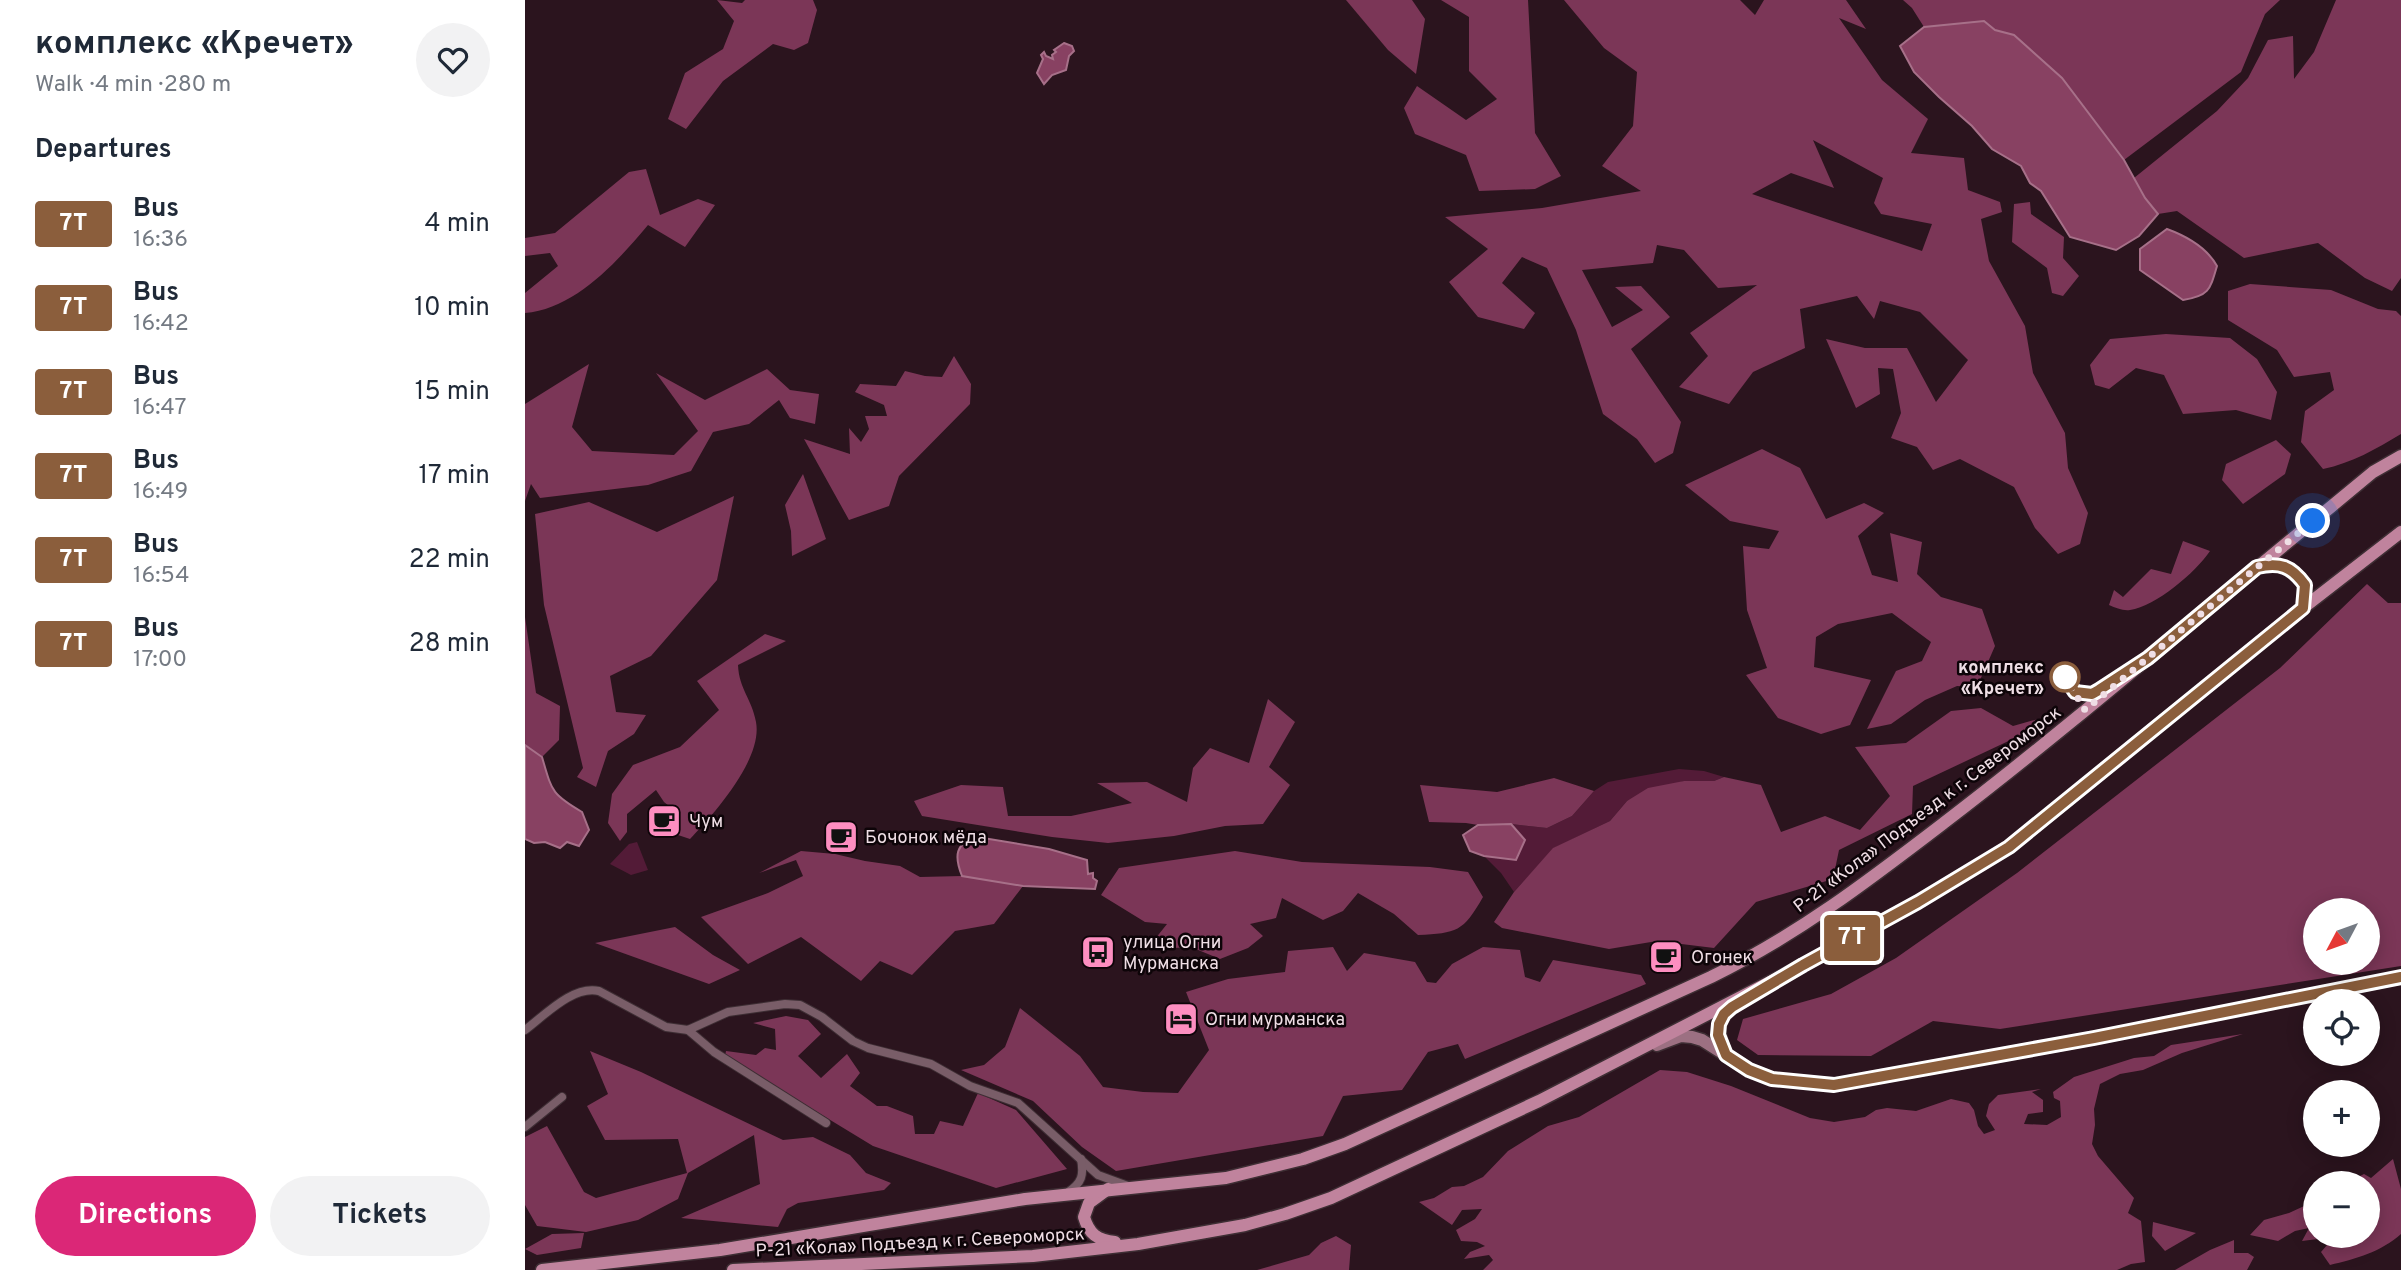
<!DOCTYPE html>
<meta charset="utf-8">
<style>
:root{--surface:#fff;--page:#f2f2f3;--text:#1f2937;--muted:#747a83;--accent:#db2777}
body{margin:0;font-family:Overpass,sans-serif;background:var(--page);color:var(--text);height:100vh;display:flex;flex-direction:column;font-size:26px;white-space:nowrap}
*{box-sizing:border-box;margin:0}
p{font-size:23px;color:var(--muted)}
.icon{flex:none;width:38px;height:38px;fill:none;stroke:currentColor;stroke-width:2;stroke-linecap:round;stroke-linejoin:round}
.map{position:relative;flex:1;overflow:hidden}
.details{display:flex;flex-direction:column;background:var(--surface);width:525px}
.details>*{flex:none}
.badge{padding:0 14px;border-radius:5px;font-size:24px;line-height:46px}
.needle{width:46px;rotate:229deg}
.fabs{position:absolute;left:1778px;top:898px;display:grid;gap:14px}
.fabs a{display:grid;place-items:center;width:77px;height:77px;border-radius:50%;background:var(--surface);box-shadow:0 4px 18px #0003;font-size:35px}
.you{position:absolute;width:35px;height:35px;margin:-18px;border:5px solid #fff;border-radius:50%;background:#1a73e8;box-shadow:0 0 0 10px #1a73e833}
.map>.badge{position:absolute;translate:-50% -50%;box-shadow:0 0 0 4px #fff}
h2{padding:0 35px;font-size:26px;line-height:63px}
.round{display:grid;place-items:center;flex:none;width:74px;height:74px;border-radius:37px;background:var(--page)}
.headline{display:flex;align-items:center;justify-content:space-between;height:119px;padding:0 35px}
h1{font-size:33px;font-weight:700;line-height:52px}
.primary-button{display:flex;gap:14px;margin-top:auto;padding:14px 35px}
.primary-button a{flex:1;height:80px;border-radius:42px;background:var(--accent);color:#fff;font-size:28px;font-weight:700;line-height:80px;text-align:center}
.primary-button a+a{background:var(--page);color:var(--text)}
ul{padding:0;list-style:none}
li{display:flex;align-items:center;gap:21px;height:84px;padding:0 35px}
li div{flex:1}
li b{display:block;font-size:26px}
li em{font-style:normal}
li .badge{min-width:77px;font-weight:700;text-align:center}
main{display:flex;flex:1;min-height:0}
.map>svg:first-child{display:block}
.green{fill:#531b37}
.forest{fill:#7b3657;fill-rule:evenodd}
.water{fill:#884162;stroke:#a77089;stroke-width:2}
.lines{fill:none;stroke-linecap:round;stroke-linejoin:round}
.minor-casing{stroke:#3e2e34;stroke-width:10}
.secondary-casing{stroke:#3e2e34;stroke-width:15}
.primary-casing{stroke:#3e2e34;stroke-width:15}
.minor{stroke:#795d68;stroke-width:8}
.secondary{stroke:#9c7082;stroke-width:12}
.primary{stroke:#c0839d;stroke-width:12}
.line-casing{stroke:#fff;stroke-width:16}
.line{stroke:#8b5e3c;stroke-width:10}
.walk{stroke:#efdee5;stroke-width:7;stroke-dasharray:0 12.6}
.stop-dot{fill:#fff;stroke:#8b5e3c;stroke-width:3.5}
.labels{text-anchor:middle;stroke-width:5;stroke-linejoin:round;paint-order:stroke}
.stop-label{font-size:18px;font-weight:bold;fill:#efdee5;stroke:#0d0408;text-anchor:end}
.street-label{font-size:18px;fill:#efdee5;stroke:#0d0408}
.poi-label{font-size:18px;fill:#efdee5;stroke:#0d0408;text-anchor:start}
</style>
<main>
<section class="details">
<div class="headline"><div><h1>комплекс «Кречет»</h1><p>Walk · 4 min · 280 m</p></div><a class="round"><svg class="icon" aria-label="heart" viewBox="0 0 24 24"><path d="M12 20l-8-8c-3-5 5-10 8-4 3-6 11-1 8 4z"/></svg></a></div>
<h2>Departures</h2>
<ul>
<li><span class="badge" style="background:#8b5e3c;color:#fff">7Т</span><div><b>Bus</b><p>16:36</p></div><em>4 min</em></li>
<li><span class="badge" style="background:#8b5e3c;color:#fff">7Т</span><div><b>Bus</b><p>16:42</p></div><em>10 min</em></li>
<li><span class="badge" style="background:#8b5e3c;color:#fff">7Т</span><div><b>Bus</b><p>16:47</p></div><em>15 min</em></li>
<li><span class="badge" style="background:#8b5e3c;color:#fff">7Т</span><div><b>Bus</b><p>16:49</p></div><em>17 min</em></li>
<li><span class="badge" style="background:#8b5e3c;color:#fff">7Т</span><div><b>Bus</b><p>16:54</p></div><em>22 min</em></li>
<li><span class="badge" style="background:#8b5e3c;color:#fff">7Т</span><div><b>Bus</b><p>17:00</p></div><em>28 min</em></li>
</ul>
<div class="primary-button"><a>Directions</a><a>Tickets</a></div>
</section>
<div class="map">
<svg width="1876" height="1270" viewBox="0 0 1876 1270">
<rect width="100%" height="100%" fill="#2b141e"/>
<g class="green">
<polygon points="1154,769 1179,771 1199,777 1189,781 1159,781 1102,801 1085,821 1029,848 989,892 976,873 959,856 991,860 1000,840 986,824 1022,828 1047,816 1069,791 1083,782"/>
<polygon points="112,842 123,870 106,875 85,864 104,844"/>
</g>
<g class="forest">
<polygon points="192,0 217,3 220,0 288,0 292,10 283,43 269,50 248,44 198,81 161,129 143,119 160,73 198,49 209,21"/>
<polygon points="821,0 887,0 900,19 891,74 863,50"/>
<polygon points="916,0 1003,0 1010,133 1036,176 1010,189 954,191 941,155 890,134 879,108 892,86 941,120 972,99 944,71 944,17"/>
<path d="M1039,0H1215L1230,15L1239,0H1321L1341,29L1314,18L1357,80L1403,119L1386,153L1439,158L1443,190L1475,202L1477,212L1456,219L1464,261L1500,326L1508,373L1540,433L1543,468L1563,513L1555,544L1533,554L1510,528L1489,487L1435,459L1408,470L1392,447L1366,438L1376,413L1368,369L1353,368L1355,394L1331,408L1301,339L1340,348H1382L1411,402L1443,360L1395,312L1355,301L1349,319L1332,296L1275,309L1280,348L1228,372L1204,404L1154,387L1183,356L1165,333L1232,285L1193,288L1159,250L1132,245L1128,263L1057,270L1087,327L1118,310L1090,287L1116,286L1145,317L1106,349L1156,422L1148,453L1130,463L1112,439L1078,414L1051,330L1022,268L997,257L977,283L1010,313L999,329L953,317L924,282L963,249L920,217L1017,208L1116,191L1077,166L1108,126L1112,72L1079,48ZM1288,140L1358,178L1349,203L1356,214L1407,224L1397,251L1227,194L1266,173L1309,188Z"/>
<polygon points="1378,0 1755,0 1740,14 1716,72 1599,160 1573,127 1489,35 1470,30 1459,21 1399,27 1387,8"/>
<polygon points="1811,0 1876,0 1876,278 1867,291 1840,278 1793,243 1719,258 1652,211 1633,214 1620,198 1609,178 1692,111 1723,78 1743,40 1768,36 1769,79 1789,52"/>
<path d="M121,169L135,215L173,199L190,205L160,247L123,225C93,261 50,309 0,313V293L33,266L25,253L0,256V238L30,233L104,172Z"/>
<polygon points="1505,202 1506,214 1539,237 1538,258 1554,276 1538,296 1527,293 1522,268 1487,242 1489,204"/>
<path d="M1725,284L1806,290L1853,309L1871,311L1876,316V434C1851,449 1827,463 1798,469L1776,442L1780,411L1809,390L1805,372L1769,377L1752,350L1703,320V291Z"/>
<polygon points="1641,334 1705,338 1732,359 1752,392 1746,420 1711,410 1658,414 1639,375 1611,368 1584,389 1570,385 1565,365 1585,339"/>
<polygon points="429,356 446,384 445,404 374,476 364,506 324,520 279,439 325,454 324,428 336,442 344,429 340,416 362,416 359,405 330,392 335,384 371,386 380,371 400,376 417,377"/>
<polygon points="64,364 47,427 67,451 149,455 173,431 131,373 180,400 242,369 265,390 294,394 290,424 265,418 254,400 224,424 188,432 166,471 123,485 15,498 6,484 0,501 0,404"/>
<polygon points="1751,440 1766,454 1760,474 1718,504 1697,480 1701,464"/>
<polygon points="1237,449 1275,468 1301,519 1339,503 1359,513 1333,536 1347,575 1373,582 1365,533 1397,542 1392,574 1416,597 1457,609 1470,646 1452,687 1432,686 1400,700 1366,724 1342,729 1371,671 1397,661 1406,642 1367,613 1313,624 1291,637 1289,667 1346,680 1325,725 1296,734 1253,718 1221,675 1242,668 1222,610 1218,546 1244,549 1254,531 1205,521 1160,485"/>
<polygon points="278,474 301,539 267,556 266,531 260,505"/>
<polygon points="209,496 192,580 126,656 85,676 91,712 121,715 109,734 83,751 71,787 52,777 58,768 19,605 10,514 64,502 132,532"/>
<path d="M1658,541L1685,551C1670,573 1631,606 1605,610C1598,611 1591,608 1584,605L1589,590L1598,597L1626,569L1646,574Z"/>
<path d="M1842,584L1863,603H1876V966L1475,1029L1408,1021L1346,1056L1233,1055L1212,1040L1218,1019L1306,994L1371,958L1492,873L1755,668ZM1843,910V962H1790V910Z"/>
<polygon points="0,617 11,693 35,706 34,740 17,757 0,745"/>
<path d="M240,634L261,641L213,665C214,689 227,699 231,722C238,759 189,814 165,839L147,833L154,814L139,802L131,790L102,814V832L95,841L83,823L87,794L108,765L155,747L194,710L172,681Z"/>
<polygon points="743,699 770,722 744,767 765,785 738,824 700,826 649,836 583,843 527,837 397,816 389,801 436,785 478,787 483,816 546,816 607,803 572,783 622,782 662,802 668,768 685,748 724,763"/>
<polygon points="1456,708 1488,726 1513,719 1509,729 1388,786 1387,814 1314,850 1308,879 1231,902 1189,948 1132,941 1084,949 977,928 969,922 989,892 1028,848 1085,821 1102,801 1123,788 1159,781 1189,781 1199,777 1236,785 1256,832 1300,816 1335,830 1365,796 1330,747 1381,743 1426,711"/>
<polygon points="1029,778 1069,791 1047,816 1022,828 986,824 953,825 941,823 904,822 895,785 972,792"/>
<polygon points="276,851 310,854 340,861 375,866 395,877 437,876 498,886 469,924 430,931 387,975 355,961 336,981 276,937 223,964 176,917 243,893 278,876 271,860 234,873"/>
<path d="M710,851L777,862L905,867L943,872L958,897C938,932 932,933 893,935L869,914L833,893L818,911L798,920L757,898L751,918L725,924L738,936L723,948L695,959L666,947L649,948L630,939L642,924L620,922L576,895L594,868Z"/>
<polygon points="150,927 188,955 215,970 184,984 70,943"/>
<polygon points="808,947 822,971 839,953 890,962 902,982 911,983 927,964 958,947 995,950 1000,977 1015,982 1028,960 1116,975 1121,984 940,1059 933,1044 903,1052 877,1090 818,1096 798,1136 591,1171 557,1147 508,1101 436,1070 459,1065 480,1047 495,1008 555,1056 578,1087 618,1092 653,1093 684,1050 661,992 703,979 760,972 763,951"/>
<polygon points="261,1016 283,1020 296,1034 273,1056 296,1078 322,1054 335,1073 325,1086 352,1106 362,1106 388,1116 390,1134 409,1134 415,1121 438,1126 453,1093 491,1110 542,1169 471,1188 348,1146 200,1056 201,1051 231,1055 240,1048 251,1050 250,1029 228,1023"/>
<polygon points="1718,1034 1657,1053 1618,1070 1595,1074 1575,1084 1569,1109 1570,1125 1567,1144 1573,1156 1609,1198 1603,1213 1616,1221 1620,1262 1606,1264 1592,1270 958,1270 968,1260 964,1255 939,1259 945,1252 960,1246 952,1242 936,1241 931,1230 950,1219 957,1209 937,1210 927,1225 894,1202 909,1198 927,1187 939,1186 958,1177 983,1151 1023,1126 1054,1117 1135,1070 1162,1072 1206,1086 1285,1118 1309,1122 1340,1117 1351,1110 1362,1108 1391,1111 1426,1099 1444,1103 1449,1110 1453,1126 1459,1134 1470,1130 1461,1116 1464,1104 1473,1095 1516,1089 1507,1092 1518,1100 1518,1112 1503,1114 1499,1124 1522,1125 1536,1117 1535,1101 1529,1098 1528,1092 1549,1077 1609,1058 1629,1056 1646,1045"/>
<polygon points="65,1051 116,1072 258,1140 288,1137 325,1155 341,1173 366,1183 359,1190 273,1203 262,1209 253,1227 156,1218 235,1184 229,1135 163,1173 153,1199 113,1220 61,1232 12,1226 0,1205 0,1137 22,1126 59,1192 71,1198 162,1173 153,1139 80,1140 62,1106 83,1094"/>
<path d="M1868,1159L1876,1189V1234C1856,1252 1830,1259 1805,1265L1796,1252L1809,1237L1777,1241L1784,1228L1770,1231L1753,1241L1725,1235L1739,1220L1764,1213L1790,1201V1236H1843V1183H1821L1839,1174L1846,1178Z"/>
<polygon points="1628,1222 1671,1233 1640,1251 1627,1236"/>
<polygon points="59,1233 56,1248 12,1255 0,1249 27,1234"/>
<polygon points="811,1236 826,1245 824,1270 732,1270 784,1255 796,1243"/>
<polygon points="1709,1240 1709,1253 1723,1253 1729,1257 1722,1270 1650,1270 1685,1250"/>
</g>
<g class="water">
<polygon points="1459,21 1470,30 1489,35 1537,78 1599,160 1620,198 1633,214 1614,236 1591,250 1545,237 1516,191 1505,183 1496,166 1467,149 1447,126 1414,97 1389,72 1375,46 1399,27"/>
<polygon points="539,43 547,46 549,51 544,56 541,70 527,75 519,84 512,73 518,59 516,55 519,52 521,56 528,59 527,55 531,52 529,50"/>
<path d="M1642,229C1661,236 1682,248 1692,266C1685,290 1684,296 1658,300L1615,270V249Z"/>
<path d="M0,745L17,757C27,791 26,794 57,812L64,830L54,846L42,842L35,848L20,842L9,843L0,839Z"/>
<polygon points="986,824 1000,840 991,860 959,856 945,851 938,835 953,825"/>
<path d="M452,837L524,849L562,860L563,874L568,873V878L572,881L570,889L498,886L437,876C429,856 430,843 452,837Z"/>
</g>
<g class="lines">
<g class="minor-casing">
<g id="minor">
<path d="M0,1030C20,1015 48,985 74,991L141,1027L163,1030L203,1012L260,1004L275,1005L297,1017L328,1041L343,1048L406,1064L445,1086L493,1103L573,1175L603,1186"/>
<polyline points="163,1030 189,1052 301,1123"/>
<polyline points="0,1127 37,1097"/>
<path d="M543,1192C557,1183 559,1175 556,1159"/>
</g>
</g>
<g class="secondary-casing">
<g id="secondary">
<polyline points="1132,1045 1156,1036 1167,1037 1177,1040 1224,1070 1247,1079 1309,1085 1569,1038 1876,977"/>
<path d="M1201,1055C1190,1028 1191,1017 1217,1001"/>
</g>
</g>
<g class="primary-casing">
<g id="primary">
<path d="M1732,567C1755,562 1767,566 1780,585L1778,608"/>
<path d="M583,1189L564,1203L559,1217C564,1234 572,1240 590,1242"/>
<path d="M17,1270L195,1250L500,1199L701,1178L778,1159L820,1144L1186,977C1274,934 1343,881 1420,822C1552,721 1678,611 1807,506L1848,472L1876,456"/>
<polyline points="208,1270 508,1256 613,1244 720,1225 760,1214 806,1198 1014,1101 1278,965 1393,902 1484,847 1778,608 1876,532"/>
</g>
</g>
<use href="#minor" class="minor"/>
<use href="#secondary" class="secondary"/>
<use href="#primary" class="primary"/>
</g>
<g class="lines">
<g class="line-casing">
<path id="line" d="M1540,677L1550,692L1567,694L1574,690L1623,658L1732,567C1755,562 1766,566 1780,585L1778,608L1484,847L1393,902L1278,965L1207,1007L1199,1014L1194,1024L1193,1035L1201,1055L1224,1070L1247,1079L1309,1085L1569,1038L1876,977"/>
</g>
<use href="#line" class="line"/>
<polyline class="walk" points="1540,677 1560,710 1788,521"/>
</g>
<defs>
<g id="cafe-square" transform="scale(1.75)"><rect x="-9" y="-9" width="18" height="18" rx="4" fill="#fd8ec0" stroke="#0d0408"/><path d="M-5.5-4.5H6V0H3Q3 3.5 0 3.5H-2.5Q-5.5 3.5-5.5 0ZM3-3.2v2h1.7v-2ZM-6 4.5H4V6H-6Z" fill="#111"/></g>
<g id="bus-square" transform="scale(1.75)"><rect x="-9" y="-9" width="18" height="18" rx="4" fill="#fd8ec0" stroke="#0d0408"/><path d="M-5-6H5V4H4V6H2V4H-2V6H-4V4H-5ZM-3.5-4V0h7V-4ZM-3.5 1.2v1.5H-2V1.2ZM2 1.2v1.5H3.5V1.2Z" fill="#111"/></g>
<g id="hotel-square" transform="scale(1.75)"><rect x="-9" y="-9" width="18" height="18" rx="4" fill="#fd8ec0" stroke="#0d0408"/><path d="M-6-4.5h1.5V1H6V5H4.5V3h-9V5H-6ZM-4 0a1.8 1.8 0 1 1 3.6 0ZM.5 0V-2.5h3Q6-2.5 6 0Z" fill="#111"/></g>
</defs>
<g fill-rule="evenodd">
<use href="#cafe-square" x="139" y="821"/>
<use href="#cafe-square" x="316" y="837"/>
<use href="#bus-square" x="573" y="952"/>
<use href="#cafe-square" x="1141" y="957"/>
<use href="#hotel-square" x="656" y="1019"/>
</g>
<circle class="stop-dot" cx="1540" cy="677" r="14"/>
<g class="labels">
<g class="stop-label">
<text x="1519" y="673">комплекс<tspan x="1519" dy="21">«Кречет»</tspan></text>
</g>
<g class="street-label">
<text transform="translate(1402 809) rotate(-37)" y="6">Р-21 «Кола» Подъезд к г. Североморск</text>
<text transform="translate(395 1242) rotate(-3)" y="6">Р-21 «Кола» Подъезд к г. Североморск</text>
</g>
<g class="poi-label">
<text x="164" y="827">Чум</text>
<text x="340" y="843">Бочонок мёда</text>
<text x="598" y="948">улица Огни<tspan x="598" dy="21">Мурманска</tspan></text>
<text x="1166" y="963">Огонек</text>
<text x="680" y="1025">Огни мурманска</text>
</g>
</g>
</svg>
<div class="fabs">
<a><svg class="needle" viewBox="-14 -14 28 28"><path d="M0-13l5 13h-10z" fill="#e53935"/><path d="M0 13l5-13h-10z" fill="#747a83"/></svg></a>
<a><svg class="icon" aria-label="locate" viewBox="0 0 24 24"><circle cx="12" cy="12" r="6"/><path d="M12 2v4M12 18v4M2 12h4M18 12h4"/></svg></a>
<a>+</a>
<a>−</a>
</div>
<div class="you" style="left:1788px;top:521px"></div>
<b class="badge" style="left:1327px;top:938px;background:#8b5e3c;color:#fff">7Т</b>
</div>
</main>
